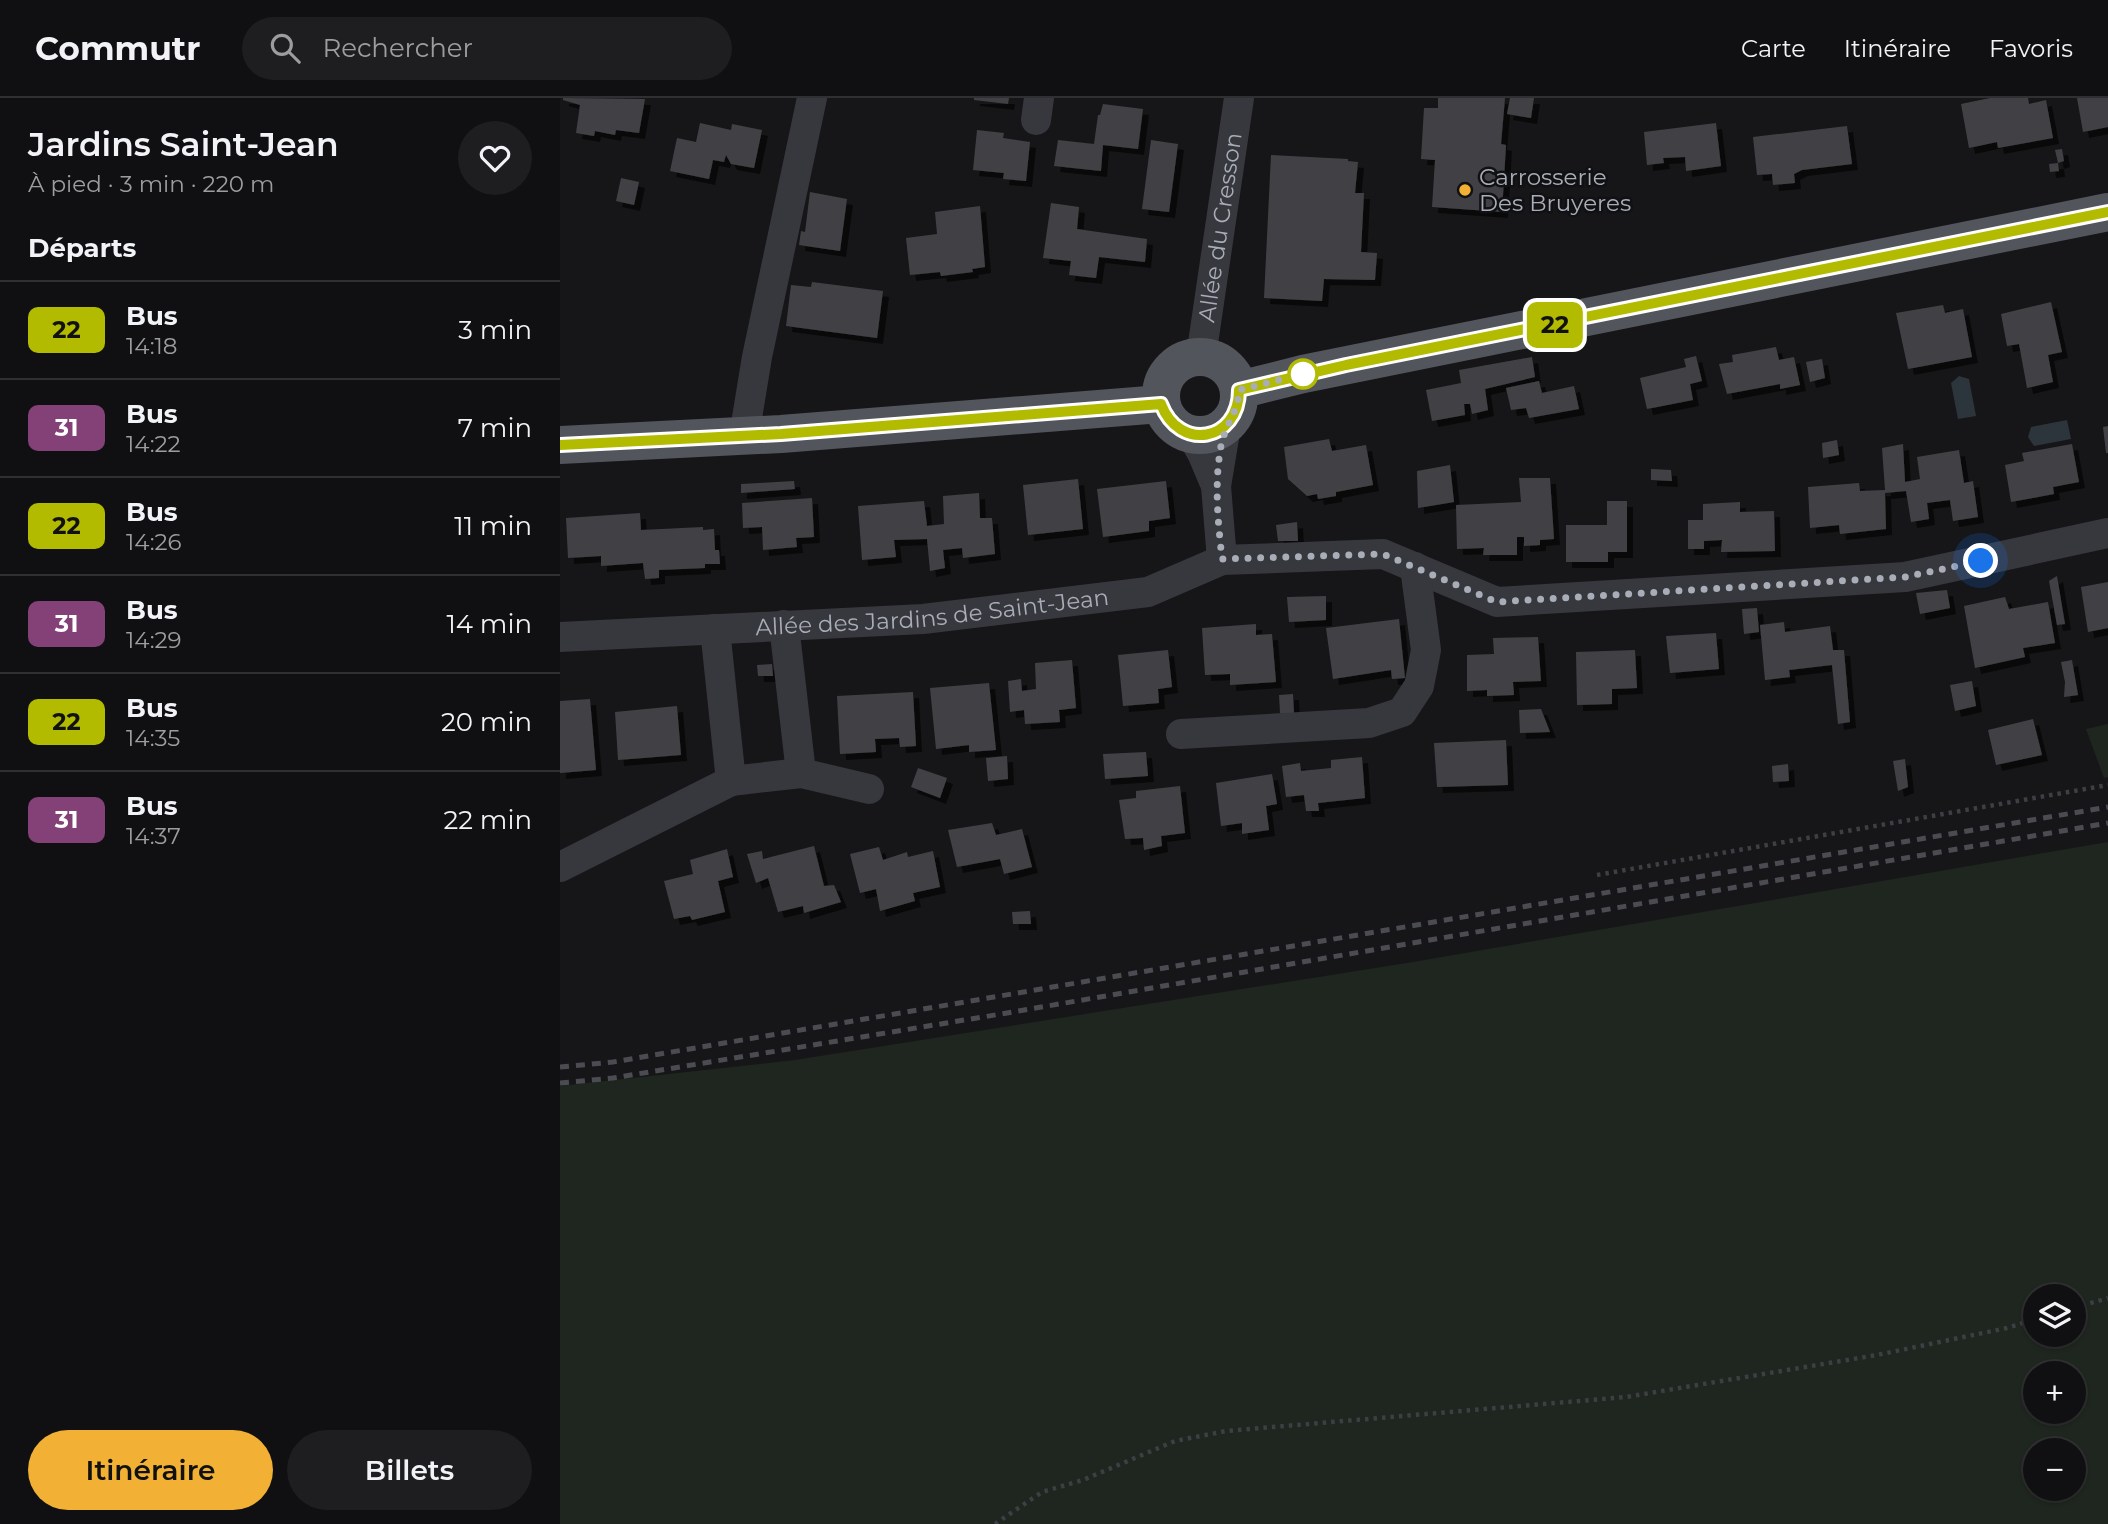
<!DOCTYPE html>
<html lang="fr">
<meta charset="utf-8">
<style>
:root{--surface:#101012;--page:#1e1e20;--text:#f1f3f6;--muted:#9c9d9f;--line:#303032;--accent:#f2b134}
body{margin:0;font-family:Montserrat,sans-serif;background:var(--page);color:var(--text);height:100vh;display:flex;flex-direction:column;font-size:26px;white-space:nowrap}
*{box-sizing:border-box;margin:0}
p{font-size:23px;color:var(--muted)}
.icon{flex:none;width:38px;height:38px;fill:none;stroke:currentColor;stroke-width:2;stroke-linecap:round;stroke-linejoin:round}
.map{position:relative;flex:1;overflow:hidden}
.drawer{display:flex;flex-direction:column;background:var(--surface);width:560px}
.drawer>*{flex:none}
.badge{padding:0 14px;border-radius:10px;font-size:24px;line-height:46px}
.tools{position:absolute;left:1463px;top:1186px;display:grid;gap:14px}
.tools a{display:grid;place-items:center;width:63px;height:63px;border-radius:50%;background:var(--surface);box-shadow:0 2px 5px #0004,0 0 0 2px var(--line);font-size:35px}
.you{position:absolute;width:35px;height:35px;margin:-18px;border:5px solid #fff;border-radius:50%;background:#1a73e8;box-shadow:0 0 0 10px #1a73e833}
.map>.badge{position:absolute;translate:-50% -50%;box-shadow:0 0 0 4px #fff}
h2{padding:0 28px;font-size:26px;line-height:63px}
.round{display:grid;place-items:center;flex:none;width:74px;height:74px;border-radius:37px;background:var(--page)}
.overview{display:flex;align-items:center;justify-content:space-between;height:119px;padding:0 28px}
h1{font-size:33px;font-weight:600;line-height:52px}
.cta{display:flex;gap:14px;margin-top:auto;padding:14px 28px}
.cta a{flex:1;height:80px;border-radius:42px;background:var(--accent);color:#111;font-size:28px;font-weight:600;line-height:80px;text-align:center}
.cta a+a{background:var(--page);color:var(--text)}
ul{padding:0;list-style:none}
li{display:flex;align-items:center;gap:21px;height:98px;padding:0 28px;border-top:2px solid var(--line)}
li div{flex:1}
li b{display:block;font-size:26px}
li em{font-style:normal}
li .badge{min-width:77px;font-weight:700;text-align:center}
header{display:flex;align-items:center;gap:42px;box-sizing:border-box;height:98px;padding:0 35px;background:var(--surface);border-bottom:2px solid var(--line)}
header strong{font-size:33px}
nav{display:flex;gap:38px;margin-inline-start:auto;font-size:24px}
.search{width:490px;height:63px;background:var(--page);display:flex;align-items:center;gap:18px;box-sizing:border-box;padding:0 24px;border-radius:38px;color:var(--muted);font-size:26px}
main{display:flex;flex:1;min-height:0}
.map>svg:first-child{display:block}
.green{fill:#1e261f;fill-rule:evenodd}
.water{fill:#2c353c}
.building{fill:#404145;filter:url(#shadow)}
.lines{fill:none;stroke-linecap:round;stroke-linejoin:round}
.path{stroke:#3d3f44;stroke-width:4.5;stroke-dasharray:3.5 5;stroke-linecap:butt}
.minor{stroke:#37383d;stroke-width:30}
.major{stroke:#53555c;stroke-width:38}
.rail{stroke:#4a4c52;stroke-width:5;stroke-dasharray:9 7;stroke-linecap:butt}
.line-casing{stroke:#fff;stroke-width:16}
.line{stroke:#b2bb00;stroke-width:10}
.walk{stroke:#a8adb8;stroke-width:7;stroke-dasharray:0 12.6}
.poi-dot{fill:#f2b134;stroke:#111113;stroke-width:2.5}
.stop-dot{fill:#fff;stroke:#b2bb00;stroke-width:3.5}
.labels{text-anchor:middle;stroke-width:5;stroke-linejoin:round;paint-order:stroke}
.poi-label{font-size:23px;fill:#a8adb8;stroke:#111113;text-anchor:start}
.street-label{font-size:23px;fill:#a8adb8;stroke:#111113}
</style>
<header>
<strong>Commutr</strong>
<div class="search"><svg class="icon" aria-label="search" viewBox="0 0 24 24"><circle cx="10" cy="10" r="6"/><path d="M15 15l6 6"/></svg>Rechercher</div>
<nav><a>Carte</a><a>Itinéraire</a><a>Favoris</a></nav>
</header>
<main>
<section class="drawer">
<div class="overview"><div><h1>Jardins Saint-Jean</h1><p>À pied · 3 min · 220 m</p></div><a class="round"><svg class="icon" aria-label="heart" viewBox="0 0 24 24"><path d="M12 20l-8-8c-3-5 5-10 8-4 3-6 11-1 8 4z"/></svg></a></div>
<h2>Départs</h2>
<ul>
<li><span class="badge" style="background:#b2bb00;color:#111">22</span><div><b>Bus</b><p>14:18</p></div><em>3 min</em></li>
<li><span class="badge" style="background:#844177;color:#fff">31</span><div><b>Bus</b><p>14:22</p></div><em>7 min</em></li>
<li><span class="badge" style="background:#b2bb00;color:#111">22</span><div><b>Bus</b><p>14:26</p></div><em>11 min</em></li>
<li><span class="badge" style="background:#844177;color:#fff">31</span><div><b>Bus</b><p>14:29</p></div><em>14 min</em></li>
<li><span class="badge" style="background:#b2bb00;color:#111">22</span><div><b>Bus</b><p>14:35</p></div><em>20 min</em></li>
<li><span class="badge" style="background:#844177;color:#fff">31</span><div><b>Bus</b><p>14:37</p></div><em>22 min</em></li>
</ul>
<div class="cta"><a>Itinéraire</a><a>Billets</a></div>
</section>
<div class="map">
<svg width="1548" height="1426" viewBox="0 0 1548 1426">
<defs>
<filter id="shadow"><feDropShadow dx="6" dy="6" stdDeviation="0" flood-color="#0009"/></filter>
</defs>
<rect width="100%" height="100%" fill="#161618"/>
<g class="green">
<polygon points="1548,626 1548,679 1544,680 1526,631"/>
<path d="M1548,744V1426H0V988L235,962L853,864ZM1475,1199H1514V1237H1475ZM1475,1276H1514V1314H1475ZM1475,1353H1514V1391H1475Z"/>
</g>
<g class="water">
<polygon points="1399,278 1409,281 1416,318 1398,321 1391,285"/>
<polygon points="1507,322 1511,341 1474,348 1468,339 1471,329"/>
</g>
<g class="building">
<polygon points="3,0 85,1 79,35 56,32 55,37 35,33 34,38 16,35 20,7 3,2"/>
<polygon points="414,0 449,0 448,6 414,2"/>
<polygon points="878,0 945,0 941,46 946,47 942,114 872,109 875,62 861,61 864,10 878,10"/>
<polygon points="950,0 974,0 971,20 947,16"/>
<polygon points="1430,0 1468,0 1469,6 1486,2 1493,40 1438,50 1437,44 1409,50 1401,6"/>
<polygon points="1517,0 1548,0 1548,29 1523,34"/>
<polygon points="543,6 583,11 578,51 543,47 541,73 494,68 498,42 534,46 538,17 540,17"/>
<polygon points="140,25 171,32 172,26 202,32 194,70 171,66 166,57 164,64 153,62 149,81 110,73 117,40 136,44"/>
<polygon points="1156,25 1161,68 1126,73 1125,59 1103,60 1104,65 1087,67 1084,34"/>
<polygon points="1287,28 1292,66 1242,72 1234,76 1235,85 1213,87 1212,76 1197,77 1193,39"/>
<polygon points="417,32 444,35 443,40 470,44 466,83 443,81 444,75 413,72"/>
<polygon points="591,42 618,46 609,114 582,111"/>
<polygon points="1502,51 1504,63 1498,65 1499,73 1490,74 1489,66 1498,65 1495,52"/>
<polygon points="711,57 788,61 788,63 798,64 795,95 804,95 801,154 817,155 815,182 764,181 762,203 704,200"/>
<polygon points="61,80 79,84 74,107 56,103"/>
<polygon points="250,94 287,101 280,153 239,147 241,133 245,134"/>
<polygon points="491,105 519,109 517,131 587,141 585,164 539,159 536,180 509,177 511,163 483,160"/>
<polygon points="420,108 425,169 412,171 413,174 381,178 380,174 350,177 346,140 377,136 375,114"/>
<polygon points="252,184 323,193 317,240 226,228 231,187 251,189"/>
<polygon points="1491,204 1502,254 1488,257 1493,284 1467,290 1459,246 1447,248 1441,216"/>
<polygon points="1383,207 1385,215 1403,211 1412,259 1348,271 1336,215"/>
<polygon points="1216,249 1219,262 1234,259 1240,287 1220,291 1220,286 1167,296 1159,266 1173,264 1172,257"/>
<polygon points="1136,258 1142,283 1130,286 1133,302 1087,311 1080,280 1126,269 1124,261"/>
<polygon points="972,259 975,279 925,291 928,312 912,316 910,306 904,306 905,317 872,323 866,292 901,285 899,272"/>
<polygon points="1262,261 1265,280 1250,284 1246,264"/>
<polygon points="979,283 982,295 1014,288 1019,311 969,320 966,310 951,312 946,290"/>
<polygon points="1548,328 1548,355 1546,355 1543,329"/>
<polygon points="769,341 772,353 806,347 813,387 776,394 776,398 758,401 757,396 747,398 728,381 724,349"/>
<polygon points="1277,342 1279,357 1263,360 1262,345"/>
<polygon points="1343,346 1345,384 1360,381 1357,359 1399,352 1404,385 1413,383 1418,419 1393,423 1390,402 1367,405 1369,421 1351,424 1346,393 1325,395 1326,431 1280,436 1279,427 1250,430 1248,389 1299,385 1300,393 1325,392 1322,350"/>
<polygon points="1512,346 1519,384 1493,389 1494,396 1451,404 1445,367 1464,363 1462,355"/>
<polygon points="890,367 894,404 858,410 857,373"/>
<polygon points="1091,371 1111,372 1112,383 1091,382"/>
<polygon points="959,380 990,380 994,441 980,442 980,447 964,448 964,439 957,439 957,457 923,457 924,450 897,451 896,407 961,404"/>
<polygon points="518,381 523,431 468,437 463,387"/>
<polygon points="234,383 235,391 181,395 181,386"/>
<polygon points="606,383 610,420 589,423 589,433 543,439 537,391"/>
<polygon points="419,395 420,420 432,420 435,456 403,460 402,450 383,452 385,470 370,473 367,441 334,442 336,459 302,462 298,408 364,403 367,428 384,426 383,398"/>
<polygon points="252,400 254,439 236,440 237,449 203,452 202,429 183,430 182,405"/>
<polygon points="1047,403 1067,403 1067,454 1048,454 1048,464 1006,464 1006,427 1047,427"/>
<polygon points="1180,404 1180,414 1214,413 1215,453 1161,454 1162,442 1144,443 1144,451 1128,451 1128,422 1143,422 1143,406"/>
<polygon points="80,415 81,432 143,429 143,432 154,431 155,452 159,452 160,466 145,466 145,470 99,472 99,480 85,481 83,465 41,468 41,458 8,460 6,420"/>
<polygon points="737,424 738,443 718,443 716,427"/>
<polygon points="1497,478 1505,526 1497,527 1489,483"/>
<polygon points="1548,484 1548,530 1528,534 1521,489"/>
<polygon points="1387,492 1390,510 1360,516 1356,495"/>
<polygon points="766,498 766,522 729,524 727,499"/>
<polygon points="1445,499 1449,511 1488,504 1495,545 1463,550 1465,559 1415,570 1404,508"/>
<polygon points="1197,510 1199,534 1184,536 1182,511"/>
<polygon points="839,521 845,580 832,581 831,572 773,581 766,530"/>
<polygon points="1224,524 1225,534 1270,528 1273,552 1284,552 1290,624 1278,626 1272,567 1229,572 1230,579 1205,582 1200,527"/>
<polygon points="696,526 696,537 712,536 716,584 670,587 670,576 645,577 642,530"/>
<polygon points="1156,535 1159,571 1110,575 1106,538"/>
<polygon points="978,539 981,583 953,584 954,597 927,598 927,592 907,593 907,557 934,556 933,540"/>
<polygon points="608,552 612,589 598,591 599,605 563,608 558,557"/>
<polygon points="1075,552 1077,590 1052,591 1052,606 1017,607 1016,554"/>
<polygon points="512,562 516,610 499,612 500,624 465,626 464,612 450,614 448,583 461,581 462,593 476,591 475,565"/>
<polygon points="1512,562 1518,597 1504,599 1505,584 1501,564"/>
<polygon points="212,566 213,578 198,578 197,567"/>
<polygon points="1412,583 1416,608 1395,613 1390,587"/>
<polygon points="429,585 436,652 409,654 409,647 376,651 370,590"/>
<polygon points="353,594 356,648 340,649 339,640 315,641 316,654 280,656 277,598"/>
<polygon points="733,596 734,615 720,615 719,597"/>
<polygon points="30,601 36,672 0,675 0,603"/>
<polygon points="117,608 121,657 58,662 55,614"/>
<polygon points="981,611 990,634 960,635 959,612"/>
<polygon points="1473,621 1482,657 1436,667 1428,632"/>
<polygon points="946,642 948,687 877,689 874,645"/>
<polygon points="586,654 588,678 545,681 543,656"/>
<polygon points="447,658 448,681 428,683 426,660"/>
<polygon points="802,659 805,700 758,705 759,713 746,713 744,697 726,699 722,668 740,665 741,673 771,670 771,662"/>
<polygon points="1345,661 1348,689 1338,693 1333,663"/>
<polygon points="1228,666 1229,683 1213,684 1212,668"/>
<polygon points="358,670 387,680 380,700 351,689"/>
<polygon points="712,676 717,706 706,708 709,732 682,736 682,725 661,728 656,685"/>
<polygon points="620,688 625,735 601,738 602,748 584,752 583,740 565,741 559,702 576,700 576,693"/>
<polygon points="432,725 436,737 462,731 472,769 444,776 440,761 397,769 388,732"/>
<polygon points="254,748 264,788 274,787 281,804 244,815 243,808 218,814 208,780 196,785 187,756 202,753 203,761"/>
<polygon points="319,749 323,762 347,754 348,759 373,753 380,789 353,795 355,803 320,813 316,791 300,795 290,756"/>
<polygon points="167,751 173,779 158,783 165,814 132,822 130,818 114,821 104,783 133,776 130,762"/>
<polygon points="470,813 471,826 453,826 452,814"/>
</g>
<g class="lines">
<g class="path">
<polyline points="1037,777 1548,687"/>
<polyline points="1514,1210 1548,1200"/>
<polyline points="435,1426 482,1394 523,1382 615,1343 666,1333 1066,1299 1317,1257 1447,1230 1475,1221"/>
</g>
<g class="minor">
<polyline points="476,22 479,0"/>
<path id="s1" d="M641,259L679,0"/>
<polyline points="631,336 642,355 656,388 666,328"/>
<polyline points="184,338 197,259 252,0"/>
<polyline points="662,462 823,456 937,504 1345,479 1548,435"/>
<polyline points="224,527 241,675"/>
<polyline points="155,531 171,683"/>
<path id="s2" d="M0,539L363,521L588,494L662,462L656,388"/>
<polyline points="621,636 809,625 842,614 859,588 866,552 855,469"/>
<polyline points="0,769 171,683 241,675 309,691"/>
</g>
<g class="major">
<circle cx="640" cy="298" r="39"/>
<polyline points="679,292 743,276 1548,114"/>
<polyline points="0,347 221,336 601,306"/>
</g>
<g class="rail">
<polyline points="0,969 53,964 1548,709"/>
<polyline points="0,985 53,980 447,915 1548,725"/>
</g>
</g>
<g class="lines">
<g class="line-casing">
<path id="line" d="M0,347L221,336L601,306C619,354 679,344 679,292L786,267L1548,114"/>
</g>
<use href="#line" class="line"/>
<path class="walk" d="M743,276L679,292C679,313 665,327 661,348C654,386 658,423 662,461L823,456L937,504L1345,479L1421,463"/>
</g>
<circle class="poi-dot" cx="905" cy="92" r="7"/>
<circle class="stop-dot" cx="743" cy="276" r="14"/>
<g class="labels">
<g class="poi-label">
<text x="919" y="87">Carrosserie<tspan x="919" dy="26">Des Bruyeres</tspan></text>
</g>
<g class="street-label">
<text dy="8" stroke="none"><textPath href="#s1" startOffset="131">Allée du Cresson</textPath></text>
<text dy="8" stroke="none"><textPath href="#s2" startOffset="373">Allée des Jardins de Saint-Jean</textPath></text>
</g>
</g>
</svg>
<div class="tools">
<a><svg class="icon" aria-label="layers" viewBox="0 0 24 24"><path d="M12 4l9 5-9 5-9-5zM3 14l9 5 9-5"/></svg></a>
<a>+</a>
<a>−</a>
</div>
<div class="you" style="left:1421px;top:463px"></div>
<b class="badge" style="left:995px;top:227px;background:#b2bb00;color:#111">22</b>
</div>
</main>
